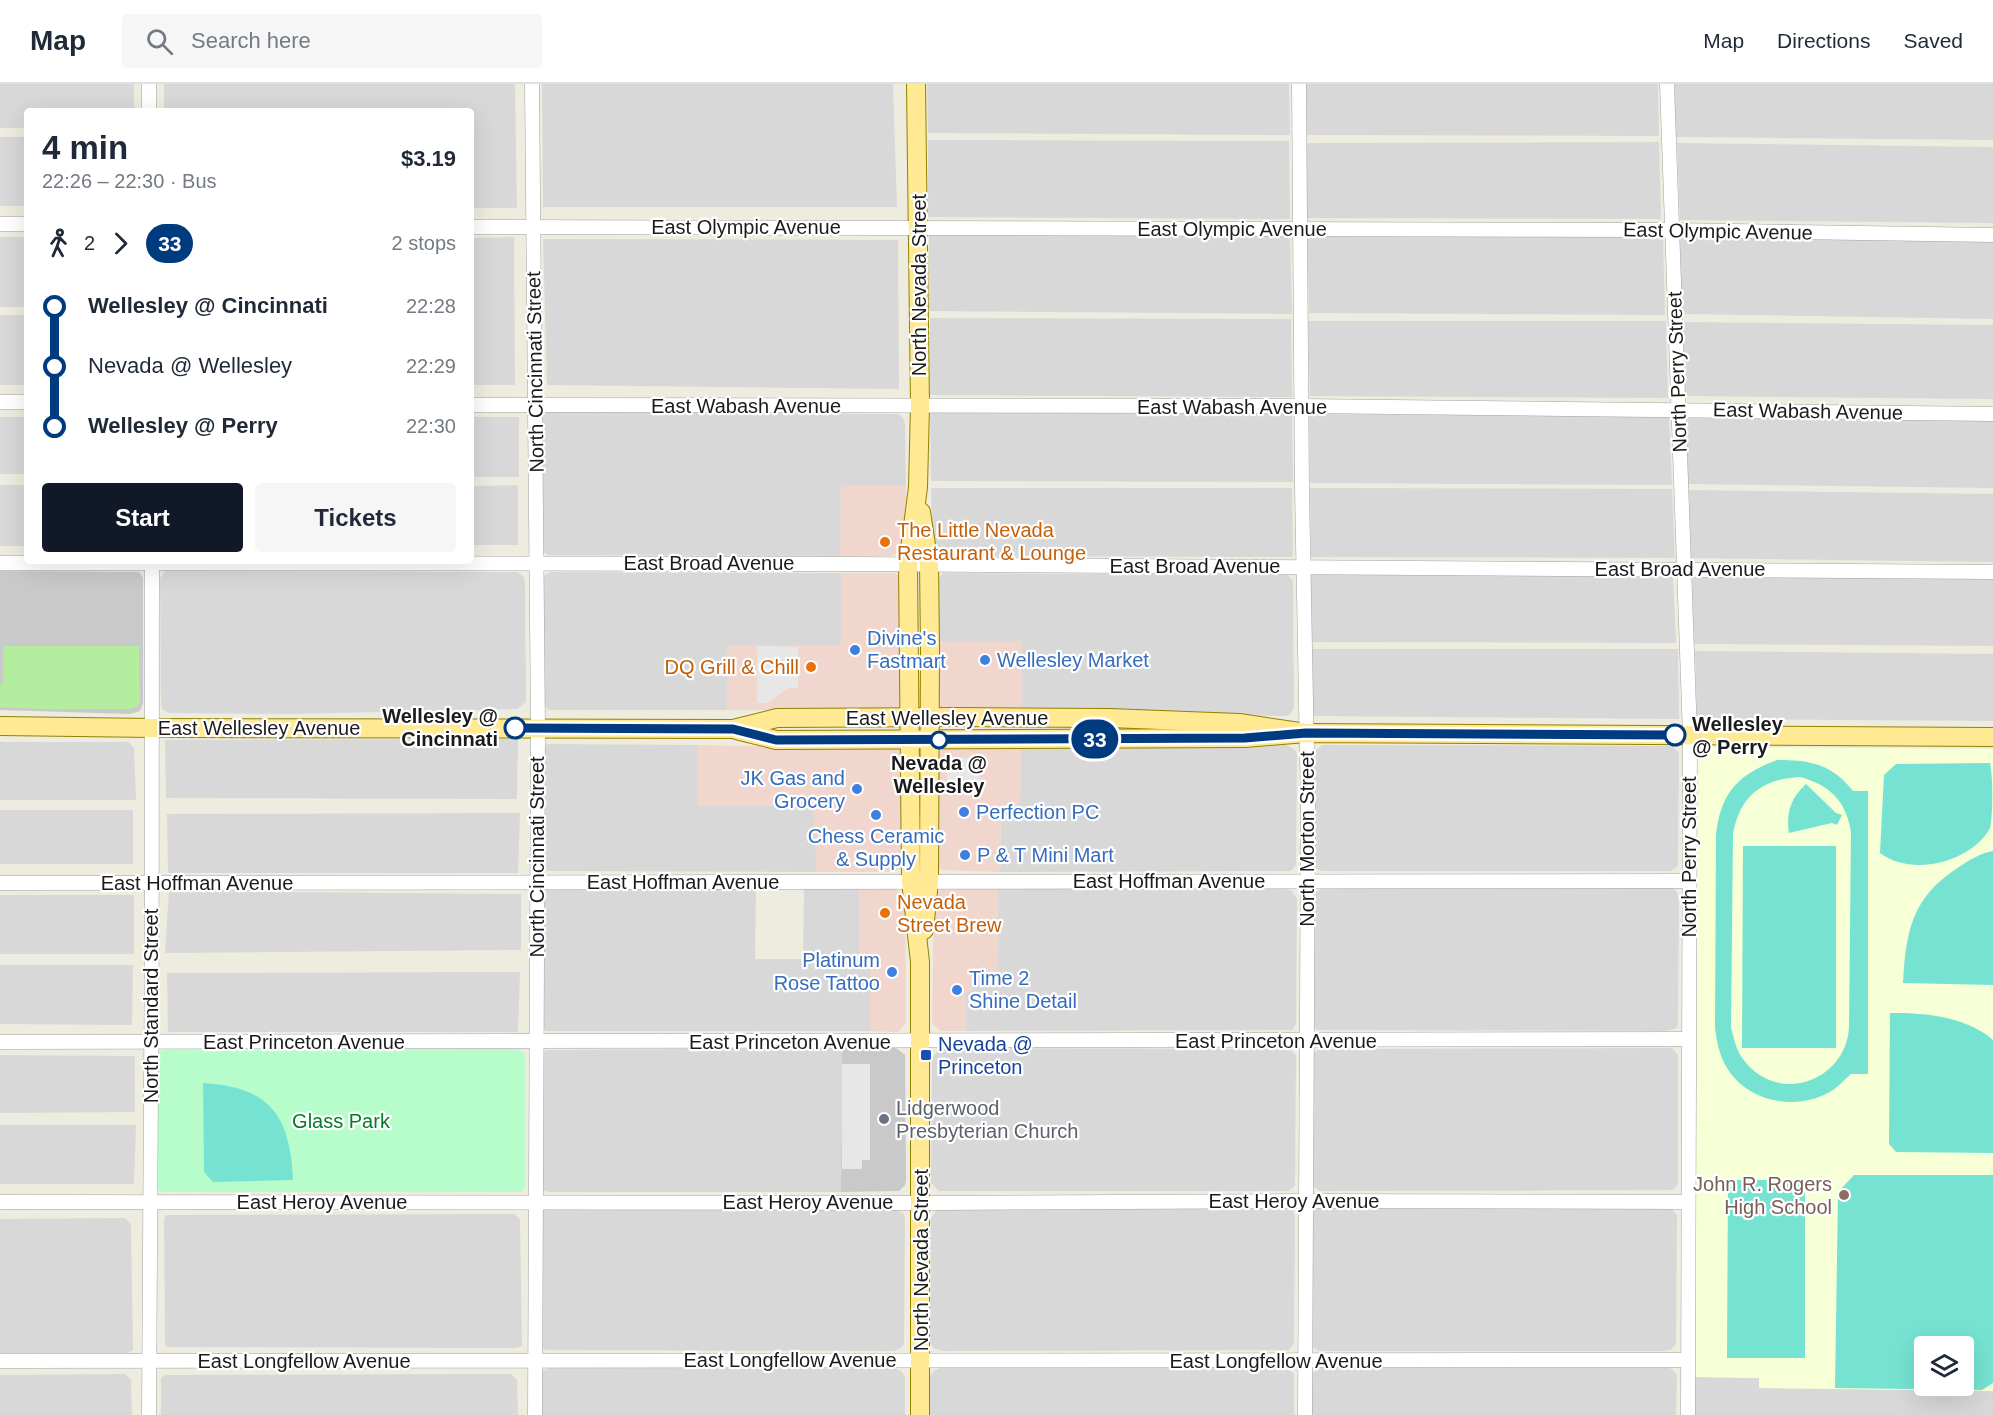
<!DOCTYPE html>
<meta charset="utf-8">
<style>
:root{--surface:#fff;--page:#f6f6f7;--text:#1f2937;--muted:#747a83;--line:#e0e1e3;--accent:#111827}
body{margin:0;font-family:Helvetica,sans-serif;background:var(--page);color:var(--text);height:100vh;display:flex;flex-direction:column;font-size:22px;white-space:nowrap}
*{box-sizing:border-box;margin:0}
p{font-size:20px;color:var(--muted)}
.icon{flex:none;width:33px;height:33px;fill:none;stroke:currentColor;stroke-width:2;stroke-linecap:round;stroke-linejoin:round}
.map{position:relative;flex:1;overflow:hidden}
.details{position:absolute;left:24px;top:24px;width:450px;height:456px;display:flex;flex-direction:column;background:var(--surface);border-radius:6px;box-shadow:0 6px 24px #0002}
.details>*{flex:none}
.badge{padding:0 12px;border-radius:20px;font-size:21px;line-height:39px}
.tools{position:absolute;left:1914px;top:1252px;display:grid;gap:12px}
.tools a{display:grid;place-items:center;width:60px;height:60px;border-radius:6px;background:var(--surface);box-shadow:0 6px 24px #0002;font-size:30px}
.map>.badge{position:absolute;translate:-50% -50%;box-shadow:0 0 0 3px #fff}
.legs{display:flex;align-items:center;gap:9px;height:66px;padding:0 18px;font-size:20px}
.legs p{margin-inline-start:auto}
.summary{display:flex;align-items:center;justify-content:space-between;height:102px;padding:0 18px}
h1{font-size:33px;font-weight:700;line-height:45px}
.button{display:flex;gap:12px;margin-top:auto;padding:12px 18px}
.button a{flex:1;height:69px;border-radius:6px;background:var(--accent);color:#fff;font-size:24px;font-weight:700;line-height:69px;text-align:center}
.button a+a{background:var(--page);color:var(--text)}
ul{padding:0 18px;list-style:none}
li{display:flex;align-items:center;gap:21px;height:60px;font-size:22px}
li i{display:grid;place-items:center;width:9px;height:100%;margin:0 8px;background:currentColor}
li i::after{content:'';width:15px;height:15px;margin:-8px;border:4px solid;border-radius:50%;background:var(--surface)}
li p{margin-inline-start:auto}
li:first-child i{background:linear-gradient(#0000 50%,currentColor 0)}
li:last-child i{background:linear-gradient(currentColor 50%,#0000 0)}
header{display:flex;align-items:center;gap:36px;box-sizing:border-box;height:84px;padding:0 30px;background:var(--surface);border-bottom:2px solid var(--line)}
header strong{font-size:28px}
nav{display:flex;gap:33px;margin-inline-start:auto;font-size:21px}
.search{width:420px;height:54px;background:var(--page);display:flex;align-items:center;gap:15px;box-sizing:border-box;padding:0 21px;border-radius:6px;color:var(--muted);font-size:22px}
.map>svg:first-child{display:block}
.residential{fill:#d9d8d8}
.commercial{fill:#f0d6cc}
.education{fill:#f6ffd6;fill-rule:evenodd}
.religious{fill:#c9c9c9}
.grass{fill:#b4eca0}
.park{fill:#b7fdcc}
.pitch{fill:#76e3d2;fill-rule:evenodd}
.parking{fill:#e7e7e7}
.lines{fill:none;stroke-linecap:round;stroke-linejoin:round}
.minor-casing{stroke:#a2a2a2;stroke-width:15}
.major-casing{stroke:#918200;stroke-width:20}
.minor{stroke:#fff;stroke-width:14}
.major{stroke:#ffe992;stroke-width:18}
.line-1-casing{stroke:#fff;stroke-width:14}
.line-1{stroke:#003b80;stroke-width:9}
.food-dot{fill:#e8710a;stroke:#fff;stroke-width:2}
.shop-dot{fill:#3f7fe0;stroke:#fff;stroke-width:2}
.stop-1-dot{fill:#fff;stroke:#003b80;stroke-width:3}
.transit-dot{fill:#1a4fb4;stroke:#fff;stroke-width:2}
.worship-dot{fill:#6b7280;stroke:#fff;stroke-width:2}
.education-dot{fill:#8d6e63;stroke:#fff;stroke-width:2}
.labels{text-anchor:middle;stroke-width:4.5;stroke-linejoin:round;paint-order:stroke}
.street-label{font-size:20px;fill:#1b1b1b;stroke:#fff}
.food-label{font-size:20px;fill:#c56008;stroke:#fff;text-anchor:start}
.shop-label{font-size:20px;fill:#366cbe;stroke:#fff;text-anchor:start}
.stop-label{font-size:20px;font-weight:bold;fill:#1b1b1b;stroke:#fff;text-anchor:end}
.transit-label{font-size:20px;fill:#164399;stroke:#fff;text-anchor:start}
.worship-label{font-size:20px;fill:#5b616d;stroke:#fff;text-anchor:start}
.park-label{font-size:20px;fill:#047d2a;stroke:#fff}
.education-label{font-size:20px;fill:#785e54;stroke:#fff;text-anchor:end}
</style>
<header>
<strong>Map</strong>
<div class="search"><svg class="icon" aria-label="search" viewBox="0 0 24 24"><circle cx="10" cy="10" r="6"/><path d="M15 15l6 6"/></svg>Search here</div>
<nav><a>Map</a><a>Directions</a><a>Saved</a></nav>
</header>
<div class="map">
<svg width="1993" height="1331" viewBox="0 0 1993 1331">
<rect width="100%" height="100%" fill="#edecdf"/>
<g class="residential">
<polygon points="0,0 134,0 134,27 27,27 27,44 0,44"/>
<polygon points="164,0 515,0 517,124 471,124 471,27 164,27"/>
<polygon points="542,0 893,0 897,123 543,123"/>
<polygon points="927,0 1289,0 1290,51 928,49"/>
<polygon points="1306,0 1658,0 1659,52 1306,51"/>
<polygon points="1675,0 1993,0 1993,56 1675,53"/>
<rect x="0" y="53" width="27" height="69"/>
<polygon points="928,56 1289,57 1290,135 928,133"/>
<polygon points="1659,58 1661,135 1307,134 1306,59"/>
<polygon points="1677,59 1993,63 1993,139 1680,136"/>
<polygon points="929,150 1290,152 1292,230 929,227"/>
<polygon points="1307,152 1663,153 1665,231 1309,229"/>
<rect x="0" y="153" width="27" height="70"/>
<polygon points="514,153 515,301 471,301 471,154"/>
<polygon points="1680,153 1993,157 1993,235 1682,230"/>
<polygon points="543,155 898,156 899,305 547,301"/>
<rect x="0" y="231" width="27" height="70"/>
<polygon points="930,234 1291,235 1292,313 930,311"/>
<polygon points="1308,237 1666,237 1668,314 1310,312"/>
<polygon points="1683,238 1993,241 1993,315 1685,312"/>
<polygon points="549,328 899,330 903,334 905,340 906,401 841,401 840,472 548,471 542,467 541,336 545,329"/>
<polygon points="930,328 1292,330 1293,398 931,397"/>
<polygon points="1309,330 1669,332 1672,401 1310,399"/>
<rect x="0" y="333" width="27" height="57"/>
<rect x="471" y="333" width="48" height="60"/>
<polygon points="1686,334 1993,337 1993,404 1688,400"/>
<rect x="0" y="401" width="27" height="61"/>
<polygon points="518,401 518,461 471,461 471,402"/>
<polygon points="931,404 1292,404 1293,473 933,472"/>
<polygon points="1310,404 1672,405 1675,474 1311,473"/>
<polygon points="1689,406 1993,410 1993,478 1691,474"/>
<polygon points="165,487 517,488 524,493 525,499 526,618 517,625 286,630 169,629 162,625 161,619 160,494"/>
<polygon points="551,488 841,489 841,561 727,561 727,626 549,626 543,620 543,492"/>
<polygon points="943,489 1288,491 1293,497 1293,501 1294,624 1290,631 1286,632 1022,627 936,557 936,497"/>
<polygon points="1311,490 1673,492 1676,559 1311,558"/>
<polygon points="1692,491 1993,495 1993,562 1694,560"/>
<polygon points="1311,565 1678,565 1679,635 1313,632"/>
<polygon points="1695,567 1993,570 1993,637 1697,635"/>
<polygon points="518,655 517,715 166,714 165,656"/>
<polygon points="0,658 128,658 134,664 136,716 0,716"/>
<polygon points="548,660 698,661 699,722 813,720 817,788 547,787 543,781 544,662"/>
<polygon points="1287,661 1296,667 1297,671 1296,781 1291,787 1000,788 1001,721 1020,721 1021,663"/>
<polygon points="1322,661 1671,662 1679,668 1678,782 1671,787 1322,787 1315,784 1313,779 1314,672 1315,667"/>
<rect x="0" y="726" width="133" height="54"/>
<polygon points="520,729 518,789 168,789 167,730"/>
<polygon points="549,803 756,805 755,875 803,875 804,805 859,805 859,875 870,876 870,947 546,947 543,943 543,808"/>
<polygon points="1285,804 1292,807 1297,815 1296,940 1292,946 966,947 966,908 972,893 997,892 998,805"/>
<polygon points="1323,804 1672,804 1677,808 1679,815 1678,941 1675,945 1664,947 1317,946 1313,942 1314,809"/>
<polygon points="169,807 521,810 521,866 165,869"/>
<rect x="0" y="811" width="134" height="59"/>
<polygon points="0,881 133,881 132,941 0,940"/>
<polygon points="520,888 518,948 168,948 167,889"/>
<polygon points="842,964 841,1108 549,1108 543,1106 543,969 547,966"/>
<polygon points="941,964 1290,965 1296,971 1295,1102 1288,1107 939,1107 931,1099 932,973"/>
<polygon points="1672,964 1678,971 1678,1100 1673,1106 1320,1107 1313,1102 1313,969 1320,965"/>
<polygon points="0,971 135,972 135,1028 0,1029"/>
<polygon points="0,1041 136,1041 134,1100 0,1100"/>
<polygon points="1286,1124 1293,1126 1295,1133 1294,1259 1289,1266 942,1267 934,1264 930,1259 931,1134 937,1126"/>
<polygon points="1320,1124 1672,1125 1677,1131 1676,1260 1671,1266 1663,1267 1319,1267 1313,1263 1312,1259 1312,1132 1314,1126"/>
<polygon points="546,1125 898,1126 904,1130 905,1135 904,1260 902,1263 894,1267 546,1266 542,1263 542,1128"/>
<polygon points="514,1130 520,1135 522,1262 516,1264 167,1263 165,1259 164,1134 167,1131"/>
<polygon points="125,1134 131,1140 133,1266 127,1269 0,1269 0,1135"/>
<polygon points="550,1284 895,1284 902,1288 905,1294 905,1331 541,1331 542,1290 543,1287"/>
<polygon points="940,1284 1284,1284 1294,1289 1294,1331 930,1331 930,1292 934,1287"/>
<polygon points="1320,1284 1670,1284 1675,1288 1677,1292 1676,1331 1312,1331 1312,1292 1314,1288"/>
<polygon points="125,1290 131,1296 132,1331 0,1331 0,1291"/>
<polygon points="511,1290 517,1296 518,1331 161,1331 161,1295 164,1291"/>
<polygon points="1694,1293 1759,1294 1760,1304 1993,1307 1993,1331 1694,1331"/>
</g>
<g class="commercial">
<polygon points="841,401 906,401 905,460 902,468 891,472 840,472"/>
<polygon points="841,489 895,489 903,496 901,621 893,626 727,626 727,561 841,561"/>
<polygon points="936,557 1022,557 1022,627 941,624 938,622"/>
<polygon points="698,661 898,665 902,671 902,783 894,788 817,788 813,720 792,720 791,722 698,722"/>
<polygon points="1021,663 1020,721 1001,722 1000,788 941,786 937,782 938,670 943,665 947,664"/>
<polygon points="859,805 896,805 905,813 906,939 898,948 870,947 870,876 859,876"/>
<polygon points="943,805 998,805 997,893 972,893 972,908 966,908 966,947 940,947 932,939 934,816 936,809"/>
</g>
<path class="education" d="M1705,663L1993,665V1307L1759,1304V1294L1694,1293L1697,959V672L1698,668ZM1924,1263H1964V1302H1924Z"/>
<g class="religious">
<polygon points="0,487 139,488 143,494 143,619 140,627 130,630 0,626"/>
<polygon points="842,964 896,964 905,971 906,1096 905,1101 899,1107 841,1108"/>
</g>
<polygon class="grass" points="3,562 139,562 140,618 137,623 131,625 41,625 0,623 0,600 3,600"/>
<polygon class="park" points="518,965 523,968 525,973 525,1103 523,1107 519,1108 162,1108 158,1106 156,1102 157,973 159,968 165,966"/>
<g class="pitch">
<path d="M1777,676C1810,676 1832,680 1853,707H1868V990H1851C1845,995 1839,1002 1833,1006C1799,1028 1748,1019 1727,984C1719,971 1717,958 1715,944L1716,751C1721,709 1737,691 1777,676ZM1800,693C1830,701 1846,717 1851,748L1849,944C1845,999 1776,1021 1743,975C1736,966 1734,954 1731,944L1733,750C1740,712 1762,695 1800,693Z"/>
<path d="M1990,679C1993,692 1993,732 1990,744C1971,779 1911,793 1880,769L1884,691L1896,680Z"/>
<path d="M1806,700L1836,729L1842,731L1837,741L1832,739L1789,749C1786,728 1791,714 1806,700Z"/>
<polygon points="1743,762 1836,762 1836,964 1742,964"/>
<path d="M1993,767V901L1903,899C1906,846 1912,813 1959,783C1969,776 1981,769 1993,767Z"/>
<path d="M1890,929C1924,928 1967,933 1993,956V1069L1896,1068L1889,1060Z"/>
<path d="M203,999C271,1003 290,1032 293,1096L213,1098L204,1088Z"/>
<path d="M1854,1091H1993V1299L1982,1306L1835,1304L1838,1108ZM1924,1263H1964V1302H1924Z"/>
<polygon points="1728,1096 1805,1096 1805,1274 1727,1274"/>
</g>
<g class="parking">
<polygon points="757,562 798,563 798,604 788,604 767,619 757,619"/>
<rect x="947" y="674" width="33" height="34"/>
<polygon points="842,980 870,980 870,1076 862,1076 862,1085 842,1085"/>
</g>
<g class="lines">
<g class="minor-casing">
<g id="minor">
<polyline points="149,0 149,27"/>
<polyline points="532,0 538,644 535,1331"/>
<polyline points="1299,0 1302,405 1308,723 1305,1331"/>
<polyline points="1667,0 1690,652 1688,1331"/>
<polyline points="0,140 27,140"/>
<polyline points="471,143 1672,146 1993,151"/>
<polyline points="0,318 27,318"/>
<polyline points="471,321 1302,322 1993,330"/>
<polyline points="0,479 855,480 1993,488"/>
<polyline points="0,799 1689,797"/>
<polyline points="0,958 1688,955"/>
<polyline points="0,1118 936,1119 1306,1117 1688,1118"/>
<polyline points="0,1277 1688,1276"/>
<path d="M149,1331C151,1046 153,762 152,477"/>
</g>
</g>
<g class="major-casing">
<g id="major">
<polyline points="916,0 920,322 918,403 908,481 911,797 920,878 920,1331"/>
<polyline points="921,428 929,481 930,563 929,797 924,846"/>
<polyline points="0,642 153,644 733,645 777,634 955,633 1109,634 1239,639 1306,649"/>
<polyline points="736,646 776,656 1245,654 1306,649 1993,653"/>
</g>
</g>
<use href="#minor" class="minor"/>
<use href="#major" class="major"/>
</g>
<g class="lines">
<g class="line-1-casing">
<polyline id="line-1" points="515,644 733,645 776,656 1245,654 1306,649 1675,651"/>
</g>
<use href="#line-1" class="line-1"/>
</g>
<g class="food-dot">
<circle cx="885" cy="458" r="6"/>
<circle cx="811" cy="583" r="6"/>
<circle cx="885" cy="829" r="6"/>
</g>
<g class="shop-dot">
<circle cx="855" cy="566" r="6"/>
<circle cx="985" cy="576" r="6"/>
<circle cx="857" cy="705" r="6"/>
<circle cx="964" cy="728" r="6"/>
<circle cx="876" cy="731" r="6"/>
<circle cx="965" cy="771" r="6"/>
<circle cx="892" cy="888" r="6"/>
<circle cx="957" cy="906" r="6"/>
</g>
<g class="stop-1-dot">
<circle cx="515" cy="644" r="10"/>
<circle cx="1675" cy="651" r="10"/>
<circle cx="939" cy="656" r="8"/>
</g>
<rect class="transit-dot" x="920" y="965" width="12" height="12" rx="3"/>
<circle class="worship-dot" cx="884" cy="1035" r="6"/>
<circle class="education-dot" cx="1844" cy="1111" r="6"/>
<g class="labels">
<g class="street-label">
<text x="746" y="150">East Olympic Avenue</text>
<text x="1232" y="152">East Olympic Avenue</text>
<text transform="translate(1718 147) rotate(1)" y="7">East Olympic Avenue</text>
<text transform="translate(919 201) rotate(-90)" y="7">North Nevada Street</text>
<text transform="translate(535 288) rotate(-91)" y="7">North Cincinnati Street</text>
<text transform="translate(1677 288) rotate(-92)" y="7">North Perry Street</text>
<text x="746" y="329">East Wabash Avenue</text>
<text x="1232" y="330">East Wabash Avenue</text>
<text transform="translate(1808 327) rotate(1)" y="7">East Wabash Avenue</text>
<text x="709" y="486">East Broad Avenue</text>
<text x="1195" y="489">East Broad Avenue</text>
<text x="1680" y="492">East Broad Avenue</text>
<text x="947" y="641">East Wellesley Avenue</text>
<text x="259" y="651">East Wellesley Avenue</text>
<text transform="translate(1307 755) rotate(-90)" y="7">North Morton Street</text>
<text transform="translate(537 773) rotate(-90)" y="7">North Cincinnati Street</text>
<text transform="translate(1689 773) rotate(-90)" y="7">North Perry Street</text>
<text x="1169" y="804">East Hoffman Avenue</text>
<text x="683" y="805">East Hoffman Avenue</text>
<text x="197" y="806">East Hoffman Avenue</text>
<text transform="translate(151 922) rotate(-90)" y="7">North Standard Street</text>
<text x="1276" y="964">East Princeton Avenue</text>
<text x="304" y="965">East Princeton Avenue</text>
<text x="790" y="965">East Princeton Avenue</text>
<text x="1294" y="1124">East Heroy Avenue</text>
<text x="322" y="1125">East Heroy Avenue</text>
<text x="808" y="1125">East Heroy Avenue</text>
<text transform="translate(921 1176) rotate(-90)" y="7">North Nevada Street</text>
<text x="790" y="1283">East Longfellow Avenue</text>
<text x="304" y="1284">East Longfellow Avenue</text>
<text x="1276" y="1284">East Longfellow Avenue</text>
</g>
<g class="food-label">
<text x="897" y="453">The Little Nevada<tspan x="897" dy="23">Restaurant &amp; Lounge</tspan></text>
<text x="799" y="590" text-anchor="end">DQ Grill &amp; Chill</text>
<text x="897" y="825">Nevada<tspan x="897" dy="23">Street Brew</tspan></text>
</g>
<g class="shop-label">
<text x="867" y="561">Divine's<tspan x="867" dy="23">Fastmart</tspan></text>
<text x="997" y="583">Wellesley Market</text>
<text x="845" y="701" text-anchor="end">JK Gas and<tspan x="845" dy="23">Grocery</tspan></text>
<text x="976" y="735">Perfection PC</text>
<text x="876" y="759" text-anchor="middle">Chess Ceramic<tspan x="876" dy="23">&amp; Supply</tspan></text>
<text x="977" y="778">P &amp; T Mini Mart</text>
<text x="880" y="883" text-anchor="end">Platinum<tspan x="880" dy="23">Rose Tattoo</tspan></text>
<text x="969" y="901">Time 2<tspan x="969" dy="23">Shine Detail</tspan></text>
</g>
<g class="stop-label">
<text x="498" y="639">Wellesley @<tspan x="498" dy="23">Cincinnati</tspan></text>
<text x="1692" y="647" text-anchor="start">Wellesley<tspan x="1692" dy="23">@ Perry</tspan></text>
<text x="939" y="686" text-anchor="middle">Nevada @<tspan x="939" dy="23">Wellesley</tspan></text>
</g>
<g class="transit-label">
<text x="938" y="967">Nevada @<tspan x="938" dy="23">Princeton</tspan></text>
</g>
<g class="worship-label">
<text x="896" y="1031">Lidgerwood<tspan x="896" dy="23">Presbyterian Church</tspan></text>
</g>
<g class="park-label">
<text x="341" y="1044">Glass Park</text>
</g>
<g class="education-label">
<text x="1832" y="1107">John R. Rogers<tspan x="1832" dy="23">High School</tspan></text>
</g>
</g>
</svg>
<div class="tools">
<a><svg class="icon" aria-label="layers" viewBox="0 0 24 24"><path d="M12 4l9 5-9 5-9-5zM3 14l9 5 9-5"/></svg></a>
</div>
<b class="badge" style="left:1095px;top:655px;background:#003b80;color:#fff">33</b>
<section class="details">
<div class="summary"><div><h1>4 min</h1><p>22:26 – 22:30 · Bus</p></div><b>$3.19</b></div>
<div class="legs"><svg class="icon" aria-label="walk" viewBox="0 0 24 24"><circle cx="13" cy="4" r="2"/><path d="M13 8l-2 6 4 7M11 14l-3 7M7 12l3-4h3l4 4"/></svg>2<svg class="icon" aria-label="forward" viewBox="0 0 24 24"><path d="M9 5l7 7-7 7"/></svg><b class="badge" style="background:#003b80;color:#fff">33</b><p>2 stops</p></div>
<ul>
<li><i style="color:#003b80"></i><b>Wellesley @ Cincinnati</b><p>22:28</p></li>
<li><i style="color:#003b80"></i><span>Nevada @ Wellesley</span><p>22:29</p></li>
<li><i style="color:#003b80"></i><b>Wellesley @ Perry</b><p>22:30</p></li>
</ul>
<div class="button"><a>Start</a><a>Tickets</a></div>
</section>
</div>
